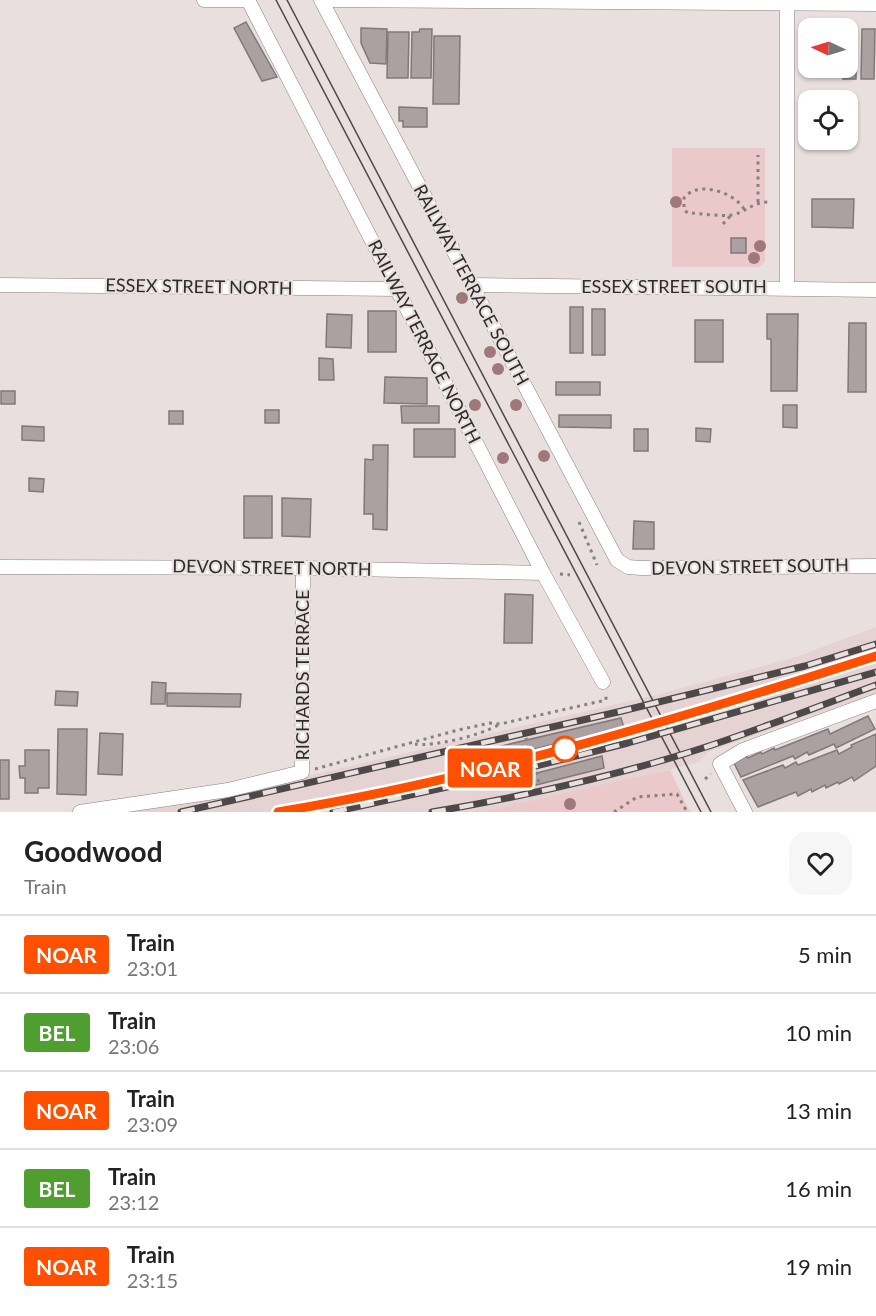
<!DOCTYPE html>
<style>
:root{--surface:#fff;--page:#f6f6f6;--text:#222;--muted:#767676;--line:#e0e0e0}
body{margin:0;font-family:Lato,sans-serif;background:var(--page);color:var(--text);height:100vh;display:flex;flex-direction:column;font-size:22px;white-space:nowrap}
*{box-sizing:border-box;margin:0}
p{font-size:20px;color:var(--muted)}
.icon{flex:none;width:33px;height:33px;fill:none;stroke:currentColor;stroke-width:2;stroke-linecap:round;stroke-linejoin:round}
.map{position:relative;height:812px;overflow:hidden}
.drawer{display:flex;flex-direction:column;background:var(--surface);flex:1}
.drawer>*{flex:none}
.badge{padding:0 12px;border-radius:4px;font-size:21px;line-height:39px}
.needle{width:39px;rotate:274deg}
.tools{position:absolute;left:798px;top:18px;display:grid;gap:12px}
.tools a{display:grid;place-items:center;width:60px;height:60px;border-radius:12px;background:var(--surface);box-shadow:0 2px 4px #0004;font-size:30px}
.map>.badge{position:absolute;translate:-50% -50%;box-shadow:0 0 0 3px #fff}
.round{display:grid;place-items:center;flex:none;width:63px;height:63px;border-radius:18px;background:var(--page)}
.head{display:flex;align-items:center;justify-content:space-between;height:102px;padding:0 24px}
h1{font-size:28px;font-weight:700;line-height:45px}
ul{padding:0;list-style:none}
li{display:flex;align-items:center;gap:18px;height:78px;padding:0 24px;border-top:2px solid var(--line)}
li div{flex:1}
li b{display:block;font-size:22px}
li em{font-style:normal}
li .badge{min-width:66px;font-weight:700;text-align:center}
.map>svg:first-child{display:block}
.built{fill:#e5d2d2}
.green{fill:#ebc8c9}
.building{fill:#aba1a2;stroke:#817878;stroke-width:1.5}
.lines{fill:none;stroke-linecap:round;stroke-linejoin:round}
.street-casing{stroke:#8b8181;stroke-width:15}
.path{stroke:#878081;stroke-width:3;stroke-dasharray:3 4.5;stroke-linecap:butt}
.street{stroke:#fff;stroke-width:14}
.tram{stroke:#4d4849;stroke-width:1.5}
.rail-casing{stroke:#4d4849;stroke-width:7}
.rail{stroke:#e9dfdf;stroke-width:4.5;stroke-dasharray:14;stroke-linecap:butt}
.tree{fill:#9f787c}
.line-casing{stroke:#fff;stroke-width:14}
.line{stroke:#fe5000;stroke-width:9}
.stop-dot{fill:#fff;stroke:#fe5000;stroke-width:3}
.labels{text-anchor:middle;stroke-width:4.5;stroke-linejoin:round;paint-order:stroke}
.street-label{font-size:18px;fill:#2e2a2b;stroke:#e9dfdf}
</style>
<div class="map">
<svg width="876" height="812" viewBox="0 0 876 812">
<rect width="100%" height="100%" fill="#e9dfdf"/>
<polygon class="built" points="876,627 876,693 708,752 699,762 593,789 480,812 121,812 208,799 656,695 796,657"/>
<g class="green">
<polygon points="672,148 765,148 765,262 759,267 672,267"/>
<polygon points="670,770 690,812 480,812"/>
</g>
<g class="building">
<polygon points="246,22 277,77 262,81 234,28"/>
<polygon points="361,28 387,29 386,64 370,63 361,43"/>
<polygon points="420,29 432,29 431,78 411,78 412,32 419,32"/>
<polygon points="848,29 856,29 856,79 843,79 843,68 848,68"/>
<polygon points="862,29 875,29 874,79 861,79"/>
<polygon points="388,32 409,32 408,78 387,78"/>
<polygon points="434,36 460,36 459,104 433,104"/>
<polygon points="399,107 427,108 427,127 403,127 403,121 399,121"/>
<polygon points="812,199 854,199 853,228 812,227"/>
<rect x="731" y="238" width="15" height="15"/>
<rect x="570" y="307" width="13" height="46"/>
<rect x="592" y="309" width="13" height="46"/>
<rect x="368" y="311" width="28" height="41"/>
<polygon points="327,314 352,315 351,348 326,347"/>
<polygon points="767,314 798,314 797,391 771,391 771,339 767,339"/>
<rect x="695" y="320" width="28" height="42"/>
<polygon points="849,323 866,323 866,392 848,392"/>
<polygon points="319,358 333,359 334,380 319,380"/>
<polygon points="385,377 427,378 427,404 384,403"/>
<rect x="556" y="382" width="44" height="13"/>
<rect x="1" y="391" width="14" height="13"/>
<polygon points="783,405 797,405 797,428 783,427"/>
<polygon points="401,406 439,406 439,423 402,423"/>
<rect x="265" y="410" width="14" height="13"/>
<rect x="169" y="411" width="14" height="13"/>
<polygon points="559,415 611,415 611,428 559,427"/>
<polygon points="22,426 44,427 44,441 22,440"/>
<polygon points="696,428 711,429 710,442 696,441"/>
<rect x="414" y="429" width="41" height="28"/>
<rect x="634" y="429" width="14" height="22"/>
<polygon points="373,445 388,445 387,530 373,529 373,514 364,514 365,459 373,460"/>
<polygon points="29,478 44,479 43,492 29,491"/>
<rect x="244" y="496" width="28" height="42"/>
<polygon points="282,498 311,499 310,537 282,536"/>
<polygon points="634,521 654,522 654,549 633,549"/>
<polygon points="505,594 533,595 532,643 504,643"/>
<polygon points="152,682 166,683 165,704 151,704"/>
<polygon points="56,691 78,692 77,706 55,705"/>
<polygon points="167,693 241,694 240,707 167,706"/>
<polygon points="868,716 875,729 836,748 834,744 809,755 807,752 795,759 793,756 741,777 734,763 747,756 748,758 761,752 762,754 774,748 775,750 828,729 830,734"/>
<polygon points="621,718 624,728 487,760 484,750"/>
<polygon points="58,729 87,729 86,795 57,794"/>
<polygon points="100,733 123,734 122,775 98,774"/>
<polygon points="876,734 876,766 854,781 852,777 839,784 838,782 826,788 825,785 812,792 811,789 798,796 796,792 758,807 743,780 783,765 785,768 796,762 798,765 837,750 839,754 852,747 851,745"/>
<polygon points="25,750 49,750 49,788 38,788 38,793 25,793 25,778 20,778 19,766 25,766"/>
<polygon points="602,756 604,768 536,785 533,774"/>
<rect x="0" y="760" width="9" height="39"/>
</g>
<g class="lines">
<g class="street-casing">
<g id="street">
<polyline points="204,0 249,0"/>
<polyline points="248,0 543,573 603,682"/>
<polyline points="321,0 617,560 628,567 641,568 876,566"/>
<polyline points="322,0 876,4"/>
<polyline points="787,0 787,288"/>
<polyline points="0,285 398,289"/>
<polyline points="472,285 876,290"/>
<polyline points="0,567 303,568 543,573"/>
<polyline points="80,812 228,790 302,772 303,568"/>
<polyline points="745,812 720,764 743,750 876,701"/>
</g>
</g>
<g class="path">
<polyline points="758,202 758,155"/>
<path d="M744,209C734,192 697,180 684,198V210L688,213C699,213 722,217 732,215C746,212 753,202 768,202"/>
<polyline points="723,224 731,215"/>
<polyline points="579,522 597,565"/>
<polyline points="560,574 570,575"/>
<polyline points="526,738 530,752"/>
<path d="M415,744C433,747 482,735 498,725"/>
<polyline points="491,754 528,745"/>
<polyline points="315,769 458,730 490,723 500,724 606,700 606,695"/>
<polyline points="536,772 540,786"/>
<polyline points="705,779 711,774"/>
<polyline points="502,787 538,779"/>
<polyline points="614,812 637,797 677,794 687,812"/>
</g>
<use href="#street" class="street"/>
<g class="tram">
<polyline points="276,0 701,812"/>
<polyline points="287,0 711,812"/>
</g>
<g class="rail-casing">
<g id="rail">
<polyline points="181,812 622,711 805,666 876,644"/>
<path d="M278,812C484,776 678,720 876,656"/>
<polyline points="333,812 488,778 628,743 876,672"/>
<path d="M432,812C526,796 621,775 712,745C768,726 822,705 876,685"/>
</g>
</g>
<use href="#rail" class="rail"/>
</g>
<g class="tree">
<circle cx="676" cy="202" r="6"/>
<circle cx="760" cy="246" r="6"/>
<circle cx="754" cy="258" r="6"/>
<circle cx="462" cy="298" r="6"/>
<circle cx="490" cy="352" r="6"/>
<circle cx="498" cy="369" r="6"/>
<circle cx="475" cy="405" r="6"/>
<circle cx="516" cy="405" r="6"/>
<circle cx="544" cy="456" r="6"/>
<circle cx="503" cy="458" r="6"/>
<circle cx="570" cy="804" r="6"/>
</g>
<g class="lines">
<g class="line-casing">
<path id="line" d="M278,812C482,778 679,719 876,656"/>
</g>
<use href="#line" class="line"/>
</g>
<circle class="stop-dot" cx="565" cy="749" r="12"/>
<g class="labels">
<g class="street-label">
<text transform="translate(471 285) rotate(62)" y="6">RAILWAY TERRACE SOUTH</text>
<text transform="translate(199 287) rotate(1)" y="6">ESSEX STREET NORTH</text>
<text x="674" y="293">ESSEX STREET SOUTH</text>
<text transform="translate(424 342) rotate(63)" y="6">RAILWAY TERRACE NORTH</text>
<text transform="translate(750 567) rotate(-1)" y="6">DEVON STREET SOUTH</text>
<text transform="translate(272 568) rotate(1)" y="6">DEVON STREET NORTH</text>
<text transform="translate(303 675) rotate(-90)" y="6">RICHARDS TERRACE</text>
</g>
</g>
</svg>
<div class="tools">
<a><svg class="needle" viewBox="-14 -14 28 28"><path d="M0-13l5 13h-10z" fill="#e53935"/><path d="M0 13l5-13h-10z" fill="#767676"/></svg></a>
<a><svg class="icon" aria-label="locate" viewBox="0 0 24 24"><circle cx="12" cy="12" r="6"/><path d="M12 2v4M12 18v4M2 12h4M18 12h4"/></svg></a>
</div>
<b class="badge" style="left:490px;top:768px;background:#fe5000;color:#fff">NOAR</b>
</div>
<section class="drawer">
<div class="head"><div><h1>Goodwood</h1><p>Train</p></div><a class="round"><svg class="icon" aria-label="heart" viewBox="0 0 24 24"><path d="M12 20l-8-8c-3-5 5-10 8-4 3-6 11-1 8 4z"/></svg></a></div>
<ul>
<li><span class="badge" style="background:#fe5000;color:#fff">NOAR</span><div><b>Train</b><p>23:01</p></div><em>5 min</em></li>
<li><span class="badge" style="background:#509e2f;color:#fff">BEL</span><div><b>Train</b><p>23:06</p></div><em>10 min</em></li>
<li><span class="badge" style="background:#fe5000;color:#fff">NOAR</span><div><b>Train</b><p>23:09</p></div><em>13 min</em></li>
<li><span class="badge" style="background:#509e2f;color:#fff">BEL</span><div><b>Train</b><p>23:12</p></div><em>16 min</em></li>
<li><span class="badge" style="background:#fe5000;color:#fff">NOAR</span><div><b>Train</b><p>23:15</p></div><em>19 min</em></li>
</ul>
</section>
